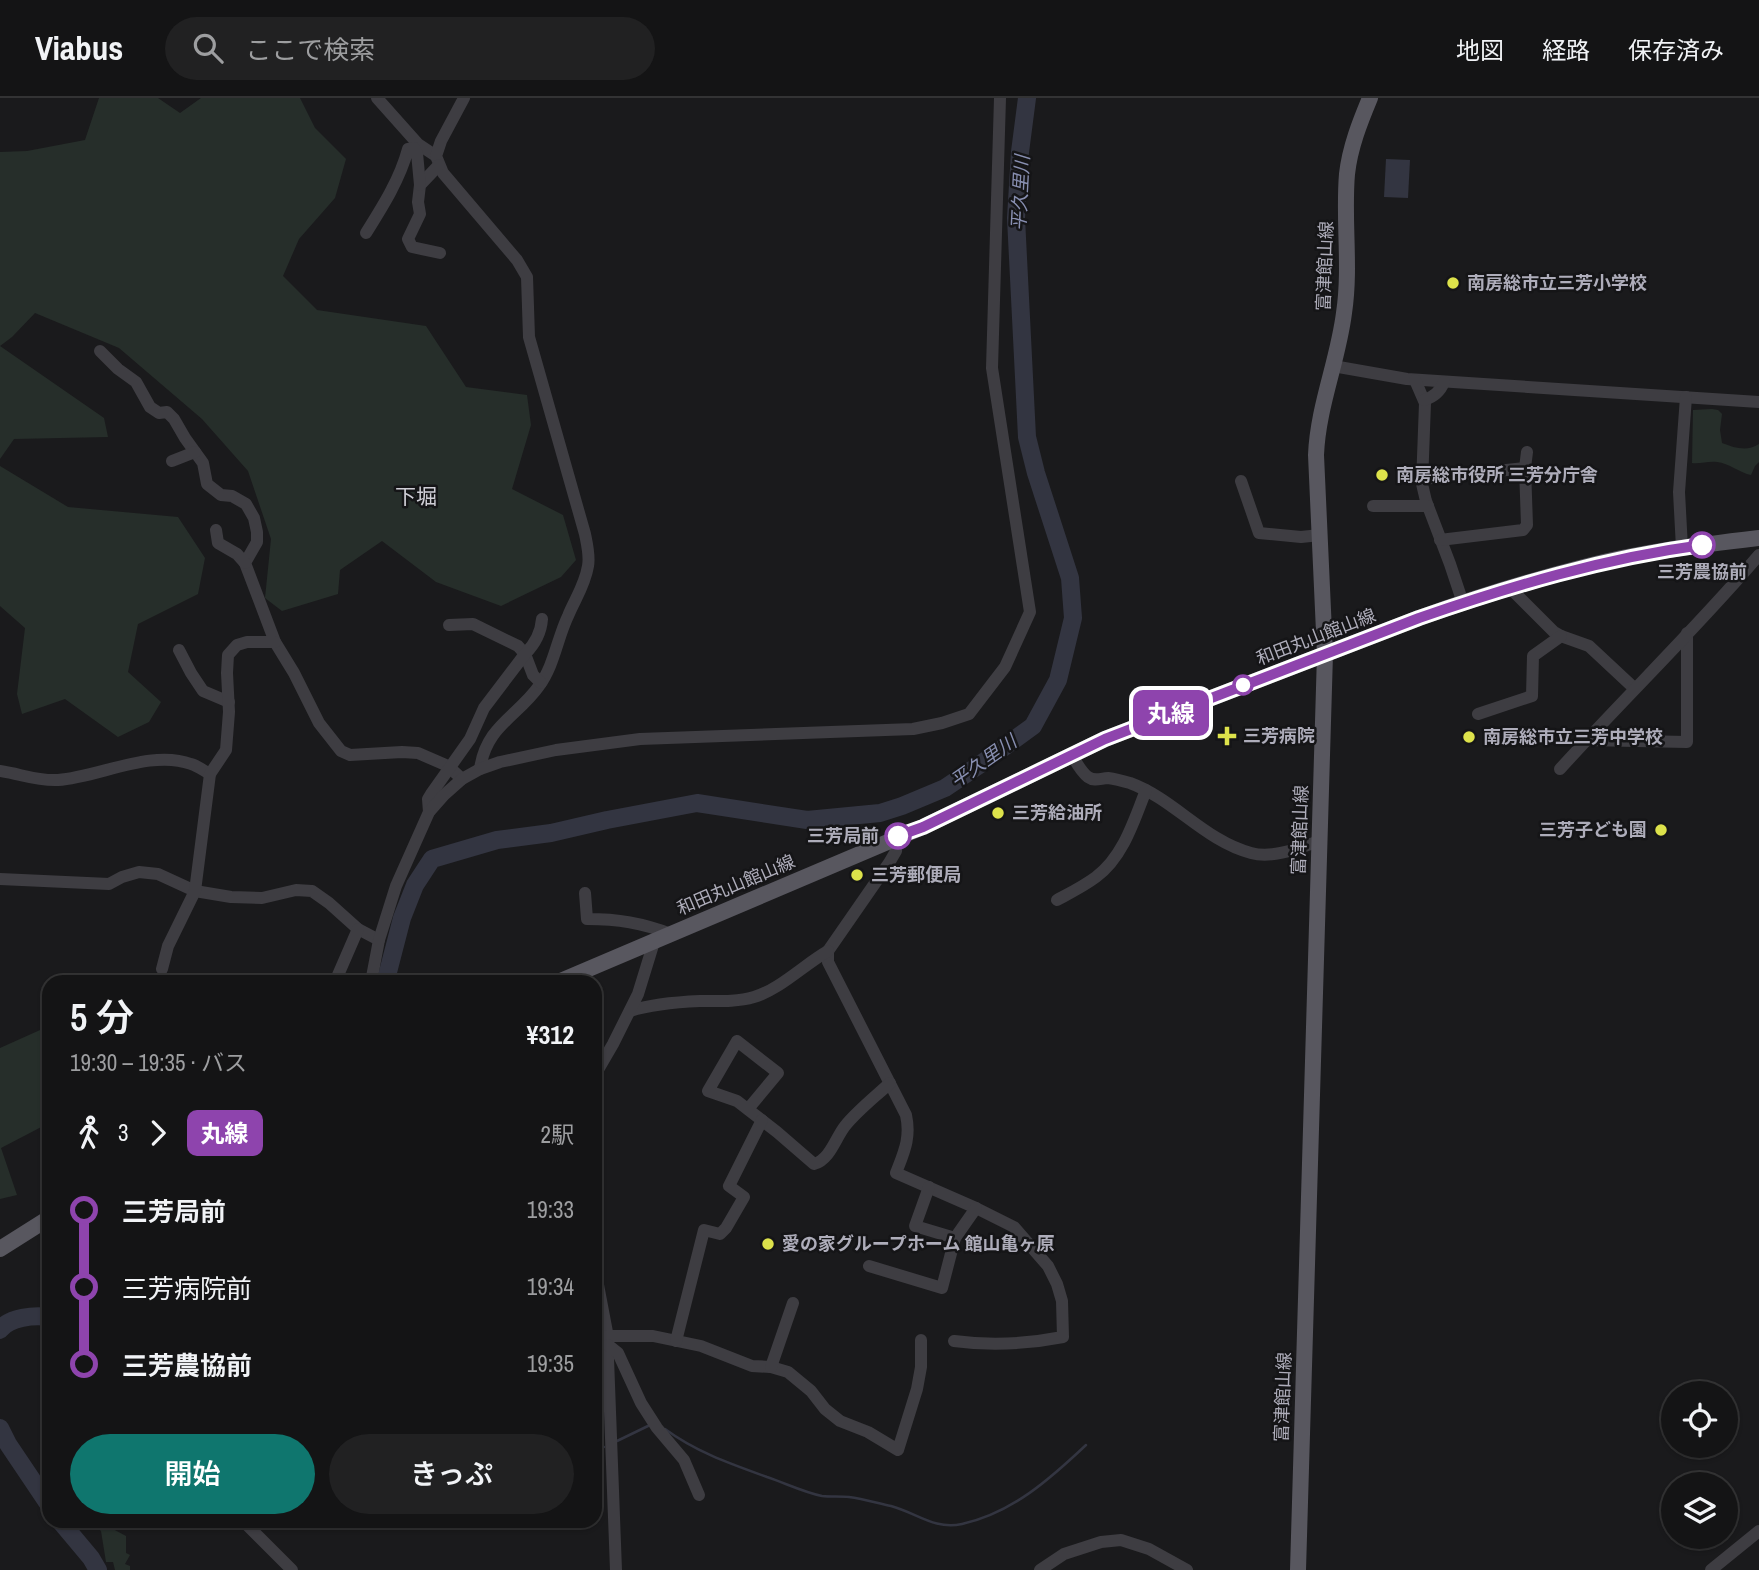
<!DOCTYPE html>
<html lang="ja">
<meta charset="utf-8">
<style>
:root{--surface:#141415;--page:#212122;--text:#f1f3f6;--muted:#9d9ea0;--line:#333334;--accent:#0f766e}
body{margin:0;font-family:"Archivo Narrow","Noto Sans JP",sans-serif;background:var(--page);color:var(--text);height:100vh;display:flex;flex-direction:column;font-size:26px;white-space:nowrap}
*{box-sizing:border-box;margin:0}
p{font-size:23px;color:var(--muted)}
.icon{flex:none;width:38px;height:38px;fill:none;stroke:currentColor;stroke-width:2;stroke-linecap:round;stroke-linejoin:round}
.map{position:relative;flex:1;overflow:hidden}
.details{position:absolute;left:42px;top:877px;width:560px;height:553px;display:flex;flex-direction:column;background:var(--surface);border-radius:21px;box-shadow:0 2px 5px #0004,0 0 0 2px var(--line)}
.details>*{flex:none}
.badge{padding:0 14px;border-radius:10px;font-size:24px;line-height:46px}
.fabs{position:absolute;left:1661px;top:1283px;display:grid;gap:14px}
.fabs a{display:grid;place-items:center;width:77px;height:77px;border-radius:50%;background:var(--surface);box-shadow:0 2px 5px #0004,0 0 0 2px var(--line);font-size:35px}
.map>.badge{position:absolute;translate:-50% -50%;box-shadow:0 0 0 4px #fff}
.legs{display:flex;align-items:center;gap:10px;height:77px;padding:0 28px;font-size:23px}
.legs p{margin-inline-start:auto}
.summary{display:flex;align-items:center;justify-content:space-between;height:119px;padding:0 28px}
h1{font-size:38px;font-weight:600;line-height:52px}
.button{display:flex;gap:14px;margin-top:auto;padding:14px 28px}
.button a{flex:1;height:80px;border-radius:42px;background:var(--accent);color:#fff;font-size:28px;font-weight:600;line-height:80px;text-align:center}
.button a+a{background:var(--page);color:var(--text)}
ul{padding:0 28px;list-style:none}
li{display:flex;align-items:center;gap:24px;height:77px;font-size:26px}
li i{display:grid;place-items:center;width:10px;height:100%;margin:0 9px;background:currentColor}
li i::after{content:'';width:18px;height:18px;margin:-9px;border:5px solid;border-radius:50%;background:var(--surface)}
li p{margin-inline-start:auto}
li:first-child i{background:linear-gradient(#0000 50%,currentColor 0)}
li:last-child i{background:linear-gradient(currentColor 50%,#0000 0)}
header{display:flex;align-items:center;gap:42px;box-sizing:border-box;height:98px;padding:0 35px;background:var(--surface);border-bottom:2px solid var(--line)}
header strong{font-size:33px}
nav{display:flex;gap:38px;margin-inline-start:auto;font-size:24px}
.search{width:490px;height:63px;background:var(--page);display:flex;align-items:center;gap:18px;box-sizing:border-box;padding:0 24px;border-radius:38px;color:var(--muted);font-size:26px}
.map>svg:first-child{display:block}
.green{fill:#262e2a}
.water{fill:#333541}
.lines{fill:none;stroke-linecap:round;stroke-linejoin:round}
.stream{stroke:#333541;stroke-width:2.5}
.river{stroke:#333541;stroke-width:18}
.minor{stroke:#3e3d42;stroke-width:12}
.major{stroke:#58575f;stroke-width:16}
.line-1-casing{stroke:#fff;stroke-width:16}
.line-1{stroke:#8e44ad;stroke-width:10}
.poi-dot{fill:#dde24b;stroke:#151517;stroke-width:2.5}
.stop-1-dot{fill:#fff;stroke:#8e44ad;stroke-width:3.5}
.labels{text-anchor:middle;stroke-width:5;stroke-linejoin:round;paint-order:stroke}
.street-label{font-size:18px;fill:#aeadba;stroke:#151517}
.poi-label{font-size:18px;font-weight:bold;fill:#aeadba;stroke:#151517;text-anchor:start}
.stop-label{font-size:18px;font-weight:bold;fill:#aeadba;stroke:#151517}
.water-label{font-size:19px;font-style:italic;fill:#888fb1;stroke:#151517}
.quarter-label{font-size:21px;fill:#cfced6;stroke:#151517}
</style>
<header>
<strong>Viabus</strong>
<div class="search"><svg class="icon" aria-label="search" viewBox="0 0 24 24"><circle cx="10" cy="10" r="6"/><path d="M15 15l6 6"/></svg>ここで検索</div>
<nav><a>地図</a><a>経路</a><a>保存済み</a></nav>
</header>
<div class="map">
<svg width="1759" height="1472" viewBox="0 0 1759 1472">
<rect width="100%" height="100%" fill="#1a1a1c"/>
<g class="green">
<polygon points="99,0 158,0 180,15 201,0 300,0 315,30 346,61 335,100 299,141 283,178 317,212 426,228 466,289 527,297 531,327 512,391 563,417 576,462 561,479 501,508 436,484 382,443 340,472 338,496 282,513 265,500 271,441 248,373 202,321 119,250 35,215 12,239 0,248 0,54 27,53 85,42"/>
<polygon points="0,248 104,320 108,339 14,341 0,361"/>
<path d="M1712,311L1718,312L1722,316L1720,332L1722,345C1735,350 1747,354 1759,346V364L1755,368L1751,377C1740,375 1729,365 1717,364C1708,363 1700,366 1692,365L1693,312Z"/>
<polygon points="0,368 68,409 178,419 205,460 198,496 138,526 128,574 161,604 149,624 118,639 65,601 22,616 17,596 25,530 0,508"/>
<polygon points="49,928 49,1025 1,1050 17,1097 0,1101 0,950"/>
<polygon points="91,1423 98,1423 126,1438 126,1455 130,1457 125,1466 130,1468 130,1472 115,1472 113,1464 106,1464 101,1433"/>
</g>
<polygon class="water" points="1386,61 1410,62 1408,100 1384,99"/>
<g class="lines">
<g class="stream">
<path d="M665,1331C696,1354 731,1366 767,1379C785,1385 803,1394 822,1398C831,1399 840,1398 849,1399C863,1401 877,1405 891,1408C917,1415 934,1432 962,1426C1012,1415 1050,1381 1086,1347"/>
<polyline points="617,1343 648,1328"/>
<polyline points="595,1351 604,1349"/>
</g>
<g class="river">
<polyline points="388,884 388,874 402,820 415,787 432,761 497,742 551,735 607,722 697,705 807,722 880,715 902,708 945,690 985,663 1033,628 1058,582 1073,520 1070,480 1036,375 1027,339 1016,120 1020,54 1027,0"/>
<path d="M0,1232C9,1219 34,1217 49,1219"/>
<polyline points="0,1330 8,1346 49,1407"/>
<polyline points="60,1423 91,1460 98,1472"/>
</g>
<g class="minor">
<polyline points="377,0 418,46 436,58"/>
<path d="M464,0L441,43L436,58L443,75L517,162L527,179L529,239L585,436C587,446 590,458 588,468C585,487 575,501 568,518C557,541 554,568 539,588C517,619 486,628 480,671"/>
<polyline points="439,67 420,87 418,104 420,116 408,141 412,149 440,155"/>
<path d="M366,135C383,108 400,81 408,51L414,50L417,55L420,87"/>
<polyline points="100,253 118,271 136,284 150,309 159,315 167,314 174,321 185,340 203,365 207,386 221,397 232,398 246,406 254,420 257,434 257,444 245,465 275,544 294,575 319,625 341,653 350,657 402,654 418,655 448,668 462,681"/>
<polyline points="1333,268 1407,281 1759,304"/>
<polyline points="1415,282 1425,305 1422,386 1426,403 1450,466 1463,505"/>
<path d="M1424,302C1434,299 1440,294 1444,284"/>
<polyline points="172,363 195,354"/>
<polyline points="1422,381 1525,370"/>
<polyline points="1241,383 1259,435 1301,439 1320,437"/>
<polyline points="1373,408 1428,408"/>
<polyline points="216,432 218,445 237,456 245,465"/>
<polyline points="1440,442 1523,432 1527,427 1525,370 1527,354"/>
<polyline points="1682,450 1679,394 1686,299"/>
<polyline points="1511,491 1554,534 1561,538 1589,548 1634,590"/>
<polyline points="449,527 473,526 518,548 525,556 533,577 541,585"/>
<polyline points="179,552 191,575 203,593 229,604"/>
<polyline points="1478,616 1532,598 1533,558 1561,538"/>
<polyline points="1586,642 1687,644 1687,535"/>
<path d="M1072,657C1076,664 1081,674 1088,679C1095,684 1101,680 1108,680C1115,681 1123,683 1130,685C1174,701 1205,743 1251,755C1273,761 1299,750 1319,743"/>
<path d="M1560,671C1625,599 1696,531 1759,457"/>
<path d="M0,673C21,676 36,683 58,682C99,679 151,651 191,666C198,668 204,673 210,676"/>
<path d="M429,714L428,701L431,696L470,641L484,610L525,556C535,546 541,535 542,521"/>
<path d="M898,738L896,753L889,765L828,853V864L906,1017C911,1040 904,1054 896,1075L976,1110L1014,1129L1048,1168L1057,1186L1062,1203L1063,1239C1027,1246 991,1248 954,1243"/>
<polyline points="0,781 109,786 122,779 139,774 158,776 195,793 231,799 262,800 296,792 312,793 329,805 358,831 379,842"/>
<path d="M585,795L587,821C618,821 642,825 671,836"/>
<path d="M1057,802C1070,795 1084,788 1096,779C1123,759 1134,723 1146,692"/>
<polyline points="162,871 168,848 195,793 210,676 226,652 229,614 227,575 228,557 237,547 247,544 275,544"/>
<polyline points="335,884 358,831"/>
<polyline points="371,884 379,842 396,788 429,714 444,697 462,681 480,671 500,664 556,652 640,641 913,631 942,625 969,616 1005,569 1030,514 992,270 1000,0"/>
<path d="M630,913C652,906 677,904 700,903C718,903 737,904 754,899C779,892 805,866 828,853"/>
<polyline points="595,977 613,946 638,896 654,844"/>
<path d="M748,1011L778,975L737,943L708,993L737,1003L777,1034L814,1066C830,1062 836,1039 845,1028C858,1012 875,999 890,985"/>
<polyline points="929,1089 915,1128 955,1140"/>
<polyline points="869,1168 942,1190 955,1140 976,1110"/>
<polyline points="595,1171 607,1234 616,1472"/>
<polyline points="607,1238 653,1238 701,1248 752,1268 771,1269 788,1274 811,1293 825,1311 840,1323 868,1334 898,1352 917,1291 921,1269 921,1242"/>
<polyline points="676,1243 704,1132 720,1136 726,1130 744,1099 729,1088 762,1022"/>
<polyline points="608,1247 618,1255 641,1305 657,1330 684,1362 699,1397"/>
<polyline points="771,1269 793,1205"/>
<polyline points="243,1423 292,1472"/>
<polyline points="1040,1472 1064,1456 1101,1444 1121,1442 1149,1451 1187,1472"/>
<polyline points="1711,1472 1759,1433"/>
</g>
<g class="major">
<path d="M558,884L923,729L1105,641L1419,520C1472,501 1529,483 1584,469C1641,454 1700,447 1759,440"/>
<polyline points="0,1151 49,1120"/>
<path d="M1298,1472L1325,556L1316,357C1318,308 1338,263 1344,215C1351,169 1343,122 1347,76C1350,49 1360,24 1370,0"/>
</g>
</g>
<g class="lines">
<g class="line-1-casing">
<path id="line-1" d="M898,738L923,729L1105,641L1419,520C1511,488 1605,460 1702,447"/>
</g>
<use href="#line-1" class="line-1"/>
</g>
<g class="poi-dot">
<circle cx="1453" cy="185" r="7"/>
<circle cx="1382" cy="377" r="7"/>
<path d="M1223.5 627.5h7v7h7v7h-7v7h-7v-7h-7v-7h7z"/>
<circle cx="1469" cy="639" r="7"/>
<circle cx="998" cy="715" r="7"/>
<circle cx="1661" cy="732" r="7"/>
<circle cx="857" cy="777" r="7"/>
<circle cx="768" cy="1146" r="7"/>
</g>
<g class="stop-1-dot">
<circle cx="1702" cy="447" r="12"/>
<circle cx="1243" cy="587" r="9"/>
<circle cx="898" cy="738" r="12"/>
</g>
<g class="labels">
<g class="street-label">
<text transform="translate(1325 168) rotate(-88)" y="6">富津館山線</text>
<text transform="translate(1316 539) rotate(-21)" y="6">和田丸山館山線</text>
<text transform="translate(1300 732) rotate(-88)" y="6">富津館山線</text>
<text transform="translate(736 787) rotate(-23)" y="6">和田丸山館山線</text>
<text transform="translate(1283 1299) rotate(-88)" y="6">富津館山線</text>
</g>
<g class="poi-label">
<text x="1467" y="191">南房総市立三芳小学校</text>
<text x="1396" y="383">南房総市役所 三芳分庁舎</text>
<text x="1243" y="644">三芳病院</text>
<text x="1483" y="645">南房総市立三芳中学校</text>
<text x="1012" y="721">三芳給油所</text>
<text x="1647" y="738" text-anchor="end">三芳子ども園</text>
<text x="871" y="783">三芳郵便局</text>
<text x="782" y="1152">愛の家グループホーム 館山亀ヶ原</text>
</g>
<g class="stop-label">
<text x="1702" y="480">三芳農協前</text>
<text x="879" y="744" text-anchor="end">三芳局前</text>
</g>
<g class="water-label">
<text transform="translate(1020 95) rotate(-87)" y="7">平久里川</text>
<text transform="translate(983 663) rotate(-35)" y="7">平久里川</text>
</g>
<g class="quarter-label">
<text x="416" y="406">下堀</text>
</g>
</g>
</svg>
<div class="fabs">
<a><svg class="icon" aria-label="locate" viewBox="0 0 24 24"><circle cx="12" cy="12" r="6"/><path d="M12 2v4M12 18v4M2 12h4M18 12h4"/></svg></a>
<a><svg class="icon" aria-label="layers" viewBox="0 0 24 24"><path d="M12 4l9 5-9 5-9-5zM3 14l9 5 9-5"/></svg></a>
</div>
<b class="badge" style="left:1171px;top:615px;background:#8e44ad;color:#fff">丸線</b>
<section class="details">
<div class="summary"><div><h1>5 分</h1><p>19:30 – 19:35 · バス</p></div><b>¥312</b></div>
<div class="legs"><svg class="icon" aria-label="walk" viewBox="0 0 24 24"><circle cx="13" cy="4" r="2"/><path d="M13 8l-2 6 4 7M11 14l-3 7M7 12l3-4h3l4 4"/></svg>3<svg class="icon" aria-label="forward" viewBox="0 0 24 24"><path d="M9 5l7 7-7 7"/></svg><b class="badge" style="background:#8e44ad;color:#fff">丸線</b><p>2駅</p></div>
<ul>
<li><i style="color:#8e44ad"></i><b>三芳局前</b><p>19:33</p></li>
<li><i style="color:#8e44ad"></i><span>三芳病院前</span><p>19:34</p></li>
<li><i style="color:#8e44ad"></i><b>三芳農協前</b><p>19:35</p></li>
</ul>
<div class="button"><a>開始</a><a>きっぷ</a></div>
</section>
</div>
